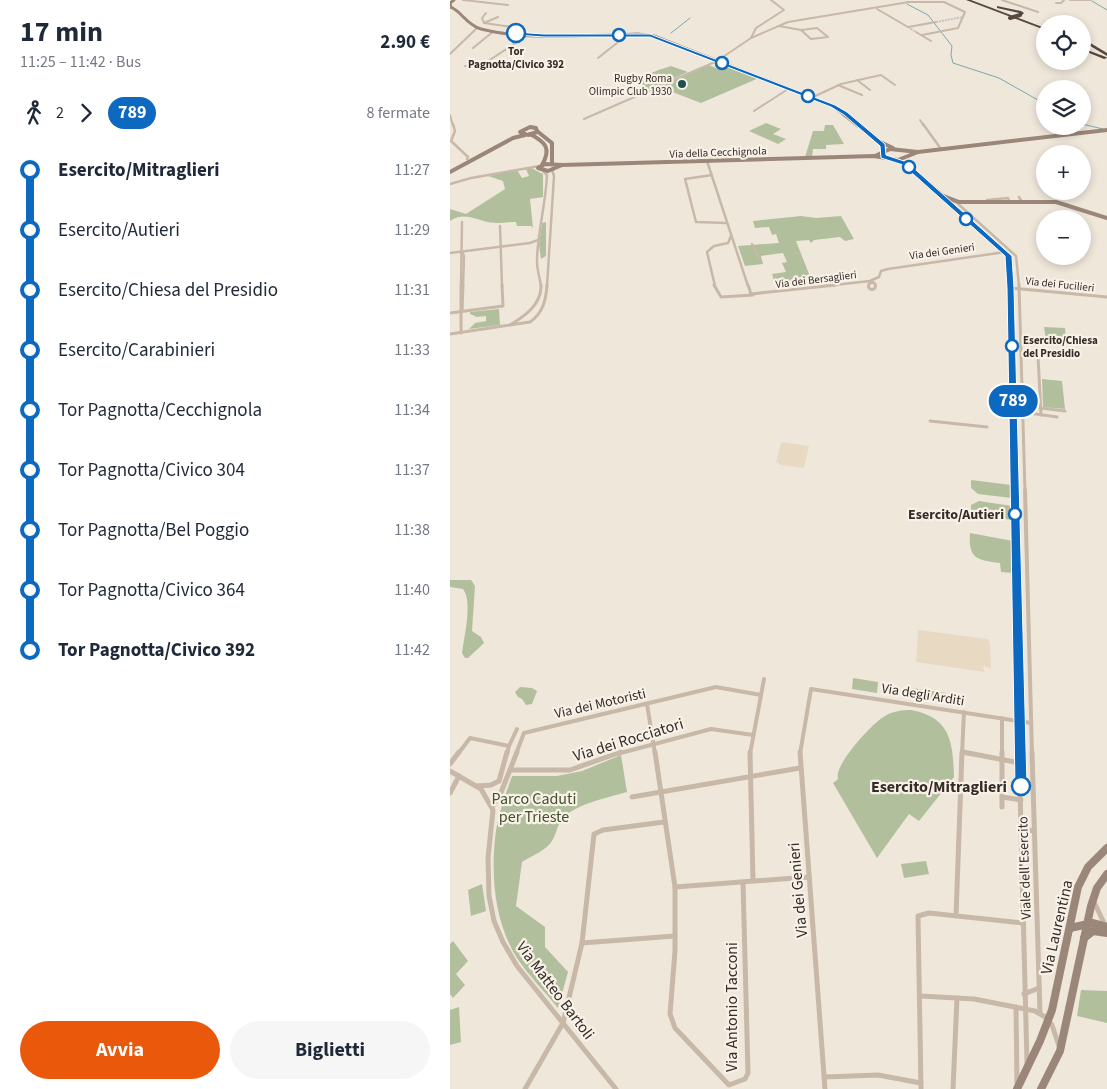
<!DOCTYPE html>
<html lang="it">
<meta charset="utf-8">
<style>
:root{--surface:#fff;--page:#f6f6f7;--text:#1f2937;--muted:#747a83;--accent:#ea580c}
body{margin:0;font-family:"Source Sans 3",sans-serif;background:var(--page);color:var(--text);height:100vh;display:flex;flex-direction:column;font-size:19px;white-space:nowrap}
*{box-sizing:border-box;margin:0}
p{font-size:16px;color:var(--muted)}
.icon{flex:none;width:28px;height:28px;fill:none;stroke:currentColor;stroke-width:2;stroke-linecap:round;stroke-linejoin:round}
.map{position:relative;flex:1;overflow:hidden}
.panel{display:flex;flex-direction:column;background:var(--surface);width:450px}
.panel>*{flex:none}
.badge{padding:0 10px;border-radius:16px;font-size:18px;line-height:32px}
.buttons{position:absolute;left:586px;top:15px;display:grid;gap:10px}
.buttons a{display:grid;place-items:center;width:55px;height:55px;border-radius:50%;background:var(--surface);box-shadow:0 2px 8px #0003;font-size:25px}
.map>.badge{position:absolute;translate:-50% -50%;box-shadow:0 0 0 2px #fff}
.legs{display:flex;align-items:center;gap:8px;height:55px;padding:0 20px;font-size:16px}
.legs p{margin-inline-start:auto}
.head{display:flex;align-items:center;justify-content:space-between;height:85px;padding:0 20px}
h1{font-size:28px;font-weight:700;line-height:38px}
.primary-button{display:flex;gap:10px;margin-top:auto;padding:10px 20px}
.primary-button a{flex:1;height:58px;border-radius:30px;background:var(--accent);color:#fff;font-size:20px;font-weight:700;line-height:58px;text-align:center}
.primary-button a+a{background:var(--page);color:var(--text)}
ul{padding:0 20px;list-style:none}
li{display:flex;align-items:center;gap:18px;height:60px;font-size:19px}
li i{display:grid;place-items:center;width:8px;height:100%;margin:0 6px;background:currentColor}
li i::after{content:'';width:12px;height:12px;margin:-6px;border:4px solid;border-radius:50%;background:var(--surface)}
li p{margin-inline-start:auto}
li:first-child i{background:linear-gradient(#0000 50%,currentColor 0)}
li:last-child i{background:linear-gradient(currentColor 50%,#0000 0)}
main{display:flex;flex:1;min-height:0}
.map>svg:first-child{display:block}
.green{fill:#b2bf9c}
.plaza{fill:#e8d9c3}
.lines{fill:none;stroke-linecap:round;stroke-linejoin:round}
.stream{stroke:#7ca8ac;stroke-width:1}
.street-tunnel{stroke:#cbc2b7;stroke-width:2;stroke-dasharray:2 1;stroke-linecap:butt}
.street-far4{stroke:#c8b8a8;stroke-width:2}
.street-far3{stroke:#c8b8a8;stroke-width:2.5}
.street-far2{stroke:#c8b8a8;stroke-width:3}
.street-far1{stroke:#c8b8a8;stroke-width:4}
.street{stroke:#c8b8a8;stroke-width:5}
.secondary-far2{stroke:#9b8779;stroke-width:3}
.secondary-far1{stroke:#9b8779;stroke-width:4}
.secondary{stroke:#9b8779;stroke-width:8}
.highway{fill:#56473f;fill-rule:evenodd}
.highway-bridge{stroke:#56473f;stroke-width:4}
.line-1{fill:#0c69bf;stroke:#fff}
.stop-1-dot{fill:#fff;stroke:#0c69bf;stroke-width:2.5}
.poi-dot{fill:#1f4f54;stroke:#f8f1e7;stroke-width:2}
.labels{text-anchor:middle;stroke-width:4.5;stroke-linejoin:round;paint-order:stroke}
.far-stop-label{font-size:11px;font-weight:bold;fill:#352c28;stroke:#f8f1e7}
.far-poi-label{font-size:11px;fill:#352c28;stroke:#f8f1e7;text-anchor:end}
.far-street-label{font-size:11px;fill:#352c28;stroke:#f8f1e7}
.stop-label{font-size:14px;font-weight:bold;fill:#352c28;stroke:#f8f1e7;text-anchor:end}
.street-label{font-size:14px;fill:#352c28;stroke:#f8f1e7}
.near-street-label{font-size:16px;fill:#352c28;stroke:#f8f1e7}
.near-stop-label{font-size:16px;font-weight:bold;fill:#352c28;stroke:#f8f1e7;text-anchor:end}
.near-park-label{font-size:16px;fill:#43522d;stroke:#f8f1e7}
</style>
<main>
<section class="panel">
<div class="head"><div><h1>17 min</h1><p>11:25 – 11:42 · Bus</p></div><b>2.90 €</b></div>
<div class="legs"><svg class="icon" aria-label="walk" viewBox="0 0 24 24"><circle cx="13" cy="4" r="2"/><path d="M13 8l-2 6 4 7M11 14l-3 7M7 12l3-4h3l4 4"/></svg>2<svg class="icon" aria-label="forward" viewBox="0 0 24 24"><path d="M9 5l7 7-7 7"/></svg><b class="badge" style="background:#0c69bf;color:#fff">789</b><p>8 fermate</p></div>
<ul>
<li><i style="color:#0c69bf"></i><b>Esercito/Mitraglieri</b><p>11:27</p></li>
<li><i style="color:#0c69bf"></i><span>Esercito/Autieri</span><p>11:29</p></li>
<li><i style="color:#0c69bf"></i><span>Esercito/Chiesa del Presidio</span><p>11:31</p></li>
<li><i style="color:#0c69bf"></i><span>Esercito/Carabinieri</span><p>11:33</p></li>
<li><i style="color:#0c69bf"></i><span>Tor Pagnotta/Cecchignola</span><p>11:34</p></li>
<li><i style="color:#0c69bf"></i><span>Tor Pagnotta/Civico 304</span><p>11:37</p></li>
<li><i style="color:#0c69bf"></i><span>Tor Pagnotta/Bel Poggio</span><p>11:38</p></li>
<li><i style="color:#0c69bf"></i><span>Tor Pagnotta/Civico 364</span><p>11:40</p></li>
<li><i style="color:#0c69bf"></i><b>Tor Pagnotta/Civico 392</b><p>11:42</p></li>
</ul>
<div class="primary-button"><a>Avvia</a><a>Biglietti</a></div>
</section>
<div class="map">
<svg width="657" height="1089" viewBox="0 0 657 1089">
<rect width="100%" height="100%" fill="#f0e7db"/>
<g class="green">
<polygon points="259,65 268,69 277,65 309,78 251,103 217,90 203,94 196,92"/>
<path d="M221,66L238,72L198,90L191,87C191,73 210,70 221,66Z"/>
<polygon points="316,123 331,129 323,134 336,139 328,144 299,131"/>
<polygon points="375,125 383,125 394,144 376,145 376,149 363,149 362,157 355,157 363,131 374,131"/>
<path d="M81,168L93,174V197L80,199L83,228L81,226H67L66,222C57,222 46,224 38,222C23,219 14,212 0,221V209L16,214L55,189L53,181L38,176L67,170L72,178L79,176L76,169Z"/>
<polygon points="351,216 366,218 391,216 404,239 395,241 390,237 364,240 361,243 359,240 346,241 361,279 336,283 334,280 324,281 322,274 336,272 332,263 337,262 333,253 311,256 313,264 295,266 288,246 329,243 326,234 322,235 319,227 305,228 303,221"/>
<polygon points="96,222 96,256 91,259 89,245 92,223"/>
<polygon points="49,309 50,325 19,329 25,323 36,321 36,316 27,317 20,314 20,312"/>
<polygon points="594,327 615,328 616,342 596,339"/>
<polygon points="592,379 612,381 615,409 593,407"/>
<polygon points="521,480 561,485 562,498 528,494 521,488"/>
<polygon points="529,501 562,506 562,520 521,514 521,505"/>
<path d="M520,533L563,541L564,573L551,572L550,563C527,560 518,559 520,533Z"/>
<path d="M0,580H21L25,586L22,631L31,637L34,643L18,658H15L12,653C14,637 23,602 13,589L0,587Z"/>
<polygon points="403,678 428,682 427,693 402,689"/>
<polygon points="70,687 82,688 87,691 82,704 76,705 72,699 68,697 65,692"/>
<polygon points="462,688 496,693 496,703 462,698"/>
<path d="M461,710C501,717 503,743 504,777L469,821L459,814L427,858L383,783L388,779C383,766 422,723 435,716C443,711 452,710 461,710Z"/>
<path d="M171,755L177,792C157,798 128,803 113,818C107,825 107,832 103,839C98,850 81,856 72,862L66,906L95,927V947L118,972L108,1008C95,992 78,975 67,958C45,923 41,878 45,839C47,817 55,796 62,776H107L132,771Z"/>
<polygon points="476,861 479,874 454,878 451,864"/>
<polygon points="32,884 36,911 21,916 18,890"/>
<polygon points="3,941 18,961 6,974 15,985 3,998 0,994 0,944"/>
<polygon points="631,990 657,991 657,1023 627,1016"/>
<polygon points="9,1007 11,1042 0,1045 0,1010"/>
</g>
<g class="plaza">
<polygon points="331,442 359,446 354,468 330,465 328,462 326,463"/>
<polygon points="468,630 538,639 540,643 541,669 534,666 533,668 535,672 466,662"/>
</g>
<g class="lines">
<g class="stream">
<polyline points="642,1 657,10"/>
<polyline points="457,4 478,15 502,46 501,55 503,63 549,78 595,104"/>
<polyline points="221,33 240,18"/>
<polyline points="632,124 653,129"/>
</g>
<g class="street-tunnel">
<polyline points="486,22 513,17"/>
<polyline points="458,27 466,32"/>
</g>
<g class="street-far4">
<polyline points="13,0 58,5"/>
<polyline points="552,0 588,12"/>
<polyline points="620,0 641,0"/>
<polyline points="606,3 611,3 614,0"/>
<polyline points="427,9 458,27 486,22"/>
<polyline points="48,17 34,23 61,27 64,30"/>
<polyline points="34,23 32,18 36,13"/>
<polyline points="329,26 351,30"/>
<polygon points="367,28 378,37 361,39 351,30"/>
<polyline points="466,32 481,41"/>
<polyline points="301,38 306,28 334,10 321,0"/>
<polyline points="23,48 44,31"/>
<polyline points="0,54 27,28"/>
<polyline points="148,58 177,35"/>
<polyline points="15,66 32,65 78,35"/>
<polyline points="407,80 420,90"/>
<polyline points="388,85 412,95"/>
<polyline points="361,98 391,84 431,75 445,85"/>
<polyline points="304,111 338,89"/>
<polyline points="0,115 3,126"/>
<polyline points="134,119 267,61 301,38 338,22 459,2 494,2 515,12 508,28 472,35"/>
<polyline points="470,120 474,126"/>
</g>
<g class="street-far3">
<polyline points="3,124 5,131 1,141 18,157 17,159"/>
<polyline points="473,124 491,149"/>
<polyline points="257,161 298,286"/>
<polyline points="262,175 235,179 246,222 277,223"/>
<polyline points="0,184 21,178 90,166"/>
<polyline points="569,197 572,202"/>
<polyline points="537,200 558,198 560,202"/>
<polyline points="499,202 553,250 560,261 560,286"/>
<polyline points="499,202 506,202 566,256 569,286"/>
<polyline points="50,226 52,286"/>
<polyline points="302,244 309,258"/>
<polyline points="12,252 14,256 13,286"/>
<polyline points="0,253 80,243 88,240"/>
<polyline points="11,286 12,222"/>
<path d="M91,286C90,278 87,270 87,262C87,233 96,204 97,175L93,171"/>
<polyline points="97,286 104,176 102,170"/>
<polyline points="265,286 257,252 264,246 278,243 281,236"/>
<polyline points="375,286 420,281 429,277 431,271 438,269 555,252"/>
</g>
<g class="street-far2">
<circle cx="422" cy="286" r="3.5"/>
<polyline points="264,285 271,297 303,295"/>
<polyline points="298,285 301,294 386,285"/>
<polyline points="560,285 564,491"/>
<polyline points="569,285 575,491"/>
<polyline points="561,288 657,297"/>
<polyline points="12,311 13,285"/>
<polyline points="0,313 53,306 52,285"/>
<path d="M60,325C75,316 92,304 91,285"/>
<polyline points="11,333 11,285"/>
<path d="M0,334L80,322C93,313 96,300 97,285"/>
<polyline points="588,356 591,415"/>
<polyline points="590,408 615,411"/>
<polyline points="572,412 607,417"/>
<polyline points="480,421 537,427"/>
</g>
<g class="street-far1">
<polyline points="564,490 569,754"/>
<polyline points="575,490 582,754"/>
<polyline points="197,704 205,754"/>
<polyline points="552,718 552,754"/>
<polyline points="512,752 520,754"/>
<polyline points="8,754 20,738 59,746 67,729"/>
<polyline points="57,754 59,746"/>
<polyline points="66,754 74,733 266,687 311,695"/>
<polyline points="167,754 261,729 303,735"/>
<polyline points="300,754 314,679"/>
<polyline points="350,754 361,689 581,723"/>
<polyline points="512,754 514,712"/>
</g>
<g class="street">
<polyline points="205,752 225,887 225,951 220,1014 225,1028 279,1085 295,1079 298,1073 293,882"/>
<polyline points="300,752 303,881"/>
<polyline points="350,752 375,1089"/>
<polyline points="513,752 570,763"/>
<polyline points="552,752 552,807"/>
<polyline points="569,752 577,1063"/>
<polyline points="582,752 590,1013"/>
<polyline points="0,764 9,752"/>
<polyline points="60,770 120,770 171,752"/>
<polyline points="0,771 31,789 43,810 38,858 39,896 44,921 53,942 67,966 166,1089"/>
<polyline points="27,786 41,785 49,781 57,752"/>
<polyline points="0,793 9,776"/>
<polyline points="182,797 350,768"/>
<polyline points="552,797 571,800"/>
<polyline points="42,807 50,795 67,752"/>
<polyline points="571,829 584,831"/>
<polyline points="225,887 359,877"/>
<polyline points="644,902 655,925"/>
<polyline points="506,916 512,752"/>
<polyline points="132,943 225,936"/>
<polyline points="574,994 589,988"/>
<polyline points="471,996 524,999 585,1011 595,1017 602,1025 609,1046"/>
<polyline points="566,1007 567,1085"/>
<polyline points="374,1077 428,1075 471,1083"/>
<polyline points="75,1089 113,1023 132,943 144,834 153,830 214,822"/>
<polyline points="471,1089 468,916 479,913 573,923"/>
<polyline points="503,1089 507,998"/>
</g>
<g class="secondary-far2">
<path d="M0,7C11,10 15,24 31,29C78,41 139,35 188,34L204,36L383,106L408,126"/>
<polyline points="1,7 0,3 4,0"/>
</g>
<g class="secondary-far1">
<polyline points="407,124 428,141 443,148"/>
<polygon points="80,127 86,128 87,132 78,135 70,132"/>
<polyline points="87,131 102,143 102,164"/>
<path d="M80,134C95,142 102,148 92,165"/>
<polyline points="425,156 440,149 468,152 657,130"/>
<polyline points="447,161 455,164 493,196"/>
<polygon points="95,164 112,165 98,171 88,168"/>
<polyline points="112,165 424,156 448,160 468,152"/>
<polyline points="0,172 63,138 75,135"/>
<polyline points="491,195 509,202 606,202 657,218"/>
</g>
<g class="secondary">
<polyline points="620,928 643,923 657,927"/>
<polyline points="634,938 643,931 657,933"/>
<polyline points="567,1089 590,1041 602,1010 628,887 638,867 657,848"/>
<polyline points="591,1089 610,1051 641,906 647,888 657,874"/>
</g>
<g class="highway">
<polygon points="516,0 521,0 595,28 595,30"/>
<polygon points="547,6 571,11 574,13 571,16 569,16 570,13 569,13 547,8"/>
<polygon points="632,38 657,53 657,56 632,41"/>
<polygon points="632,48 656,57 657,58 654,59 632,50"/>
</g>
<polyline class="highway-bridge" points="560,18 570,15"/>
</g>
<polygon class="line-1" points="65,32 94,34 200,34 385,105 397,112 435,144 436,155 457,162 562,256 564,288 577,786 575,790 571,792 566,790 565,786 557,288 555,256 453,165 431,158 430,146 394,115 381,107 200,37 94,37 66,35"/>
<g class="stop-1-dot">
<circle cx="66" cy="33" r="9"/>
<circle cx="169" cy="35" r="6"/>
<circle cx="272" cy="63" r="6"/>
<circle cx="358" cy="96" r="6"/>
<circle cx="459" cy="167" r="6"/>
<circle cx="516" cy="219" r="6"/>
<circle cx="562" cy="346" r="6"/>
<circle cx="565" cy="514" r="6"/>
<circle cx="571" cy="786" r="9"/>
</g>
<circle class="poi-dot" cx="232" cy="84" r="5"/>
<g class="labels">
<g class="far-stop-label">
<text x="66" y="55">Tor<tspan x="66" dy="13">Pagnotta/Civico 392</tspan></text>
<text x="573" y="344" text-anchor="start">Esercito/Chiesa<tspan x="573" dy="13">del Presidio</tspan></text>
</g>
<g class="far-poi-label">
<text x="222" y="82">Rugby Roma<tspan x="222" dy="13">Olimpic Club 1930</tspan></text>
</g>
<g class="far-street-label">
<text transform="translate(268 152) rotate(-2)" y="4">Via della Cecchignola</text>
<text transform="translate(492 251) rotate(-8)" y="4">Via dei Genieri</text>
<text transform="translate(366 279) rotate(-7)" y="4">Via dei Bersaglieri</text>
<text transform="translate(610 284) rotate(6)" y="4">Via dei Fucilieri</text>
</g>
<g class="stop-label">
<text x="554" y="519">Esercito/Autieri</text>
</g>
<g class="street-label">
<text transform="translate(473 694) rotate(9)" y="5">Via degli Arditi</text>
<text transform="translate(150 703) rotate(-13)" y="5">Via dei Motoristi</text>
<text transform="translate(574 868) rotate(-92)" y="5">Viale dell'Esercito</text>
</g>
<g class="near-street-label">
<text transform="translate(178 739) rotate(-17)" y="6">Via dei Rocciatori</text>
<text transform="translate(347 890) rotate(-95)" y="6">Via dei Genieri</text>
<text transform="translate(606 927) rotate(-77)" y="6">Via Laurentina</text>
<text transform="translate(106 990) rotate(53)" y="6">Via Matteo Bartoli</text>
<text transform="translate(281 1007) rotate(-90)" y="6">Via Antonio Tacconi</text>
</g>
<g class="near-stop-label">
<text x="557" y="792">Esercito/Mitraglieri</text>
</g>
<g class="near-park-label">
<text x="84" y="804">Parco Caduti<tspan x="84" dy="18">per Trieste</tspan></text>
</g>
</g>
</svg>
<div class="buttons">
<a><svg class="icon" aria-label="locate" viewBox="0 0 24 24"><circle cx="12" cy="12" r="6"/><path d="M12 2v4M12 18v4M2 12h4M18 12h4"/></svg></a>
<a><svg class="icon" aria-label="layers" viewBox="0 0 24 24"><path d="M12 4l9 5-9 5-9-5zM3 14l9 5 9-5"/></svg></a>
<a>+</a>
<a>−</a>
</div>
<b class="badge" style="left:563px;top:401px;background:#0c69bf;color:#fff">789</b>
</div>
</main>
